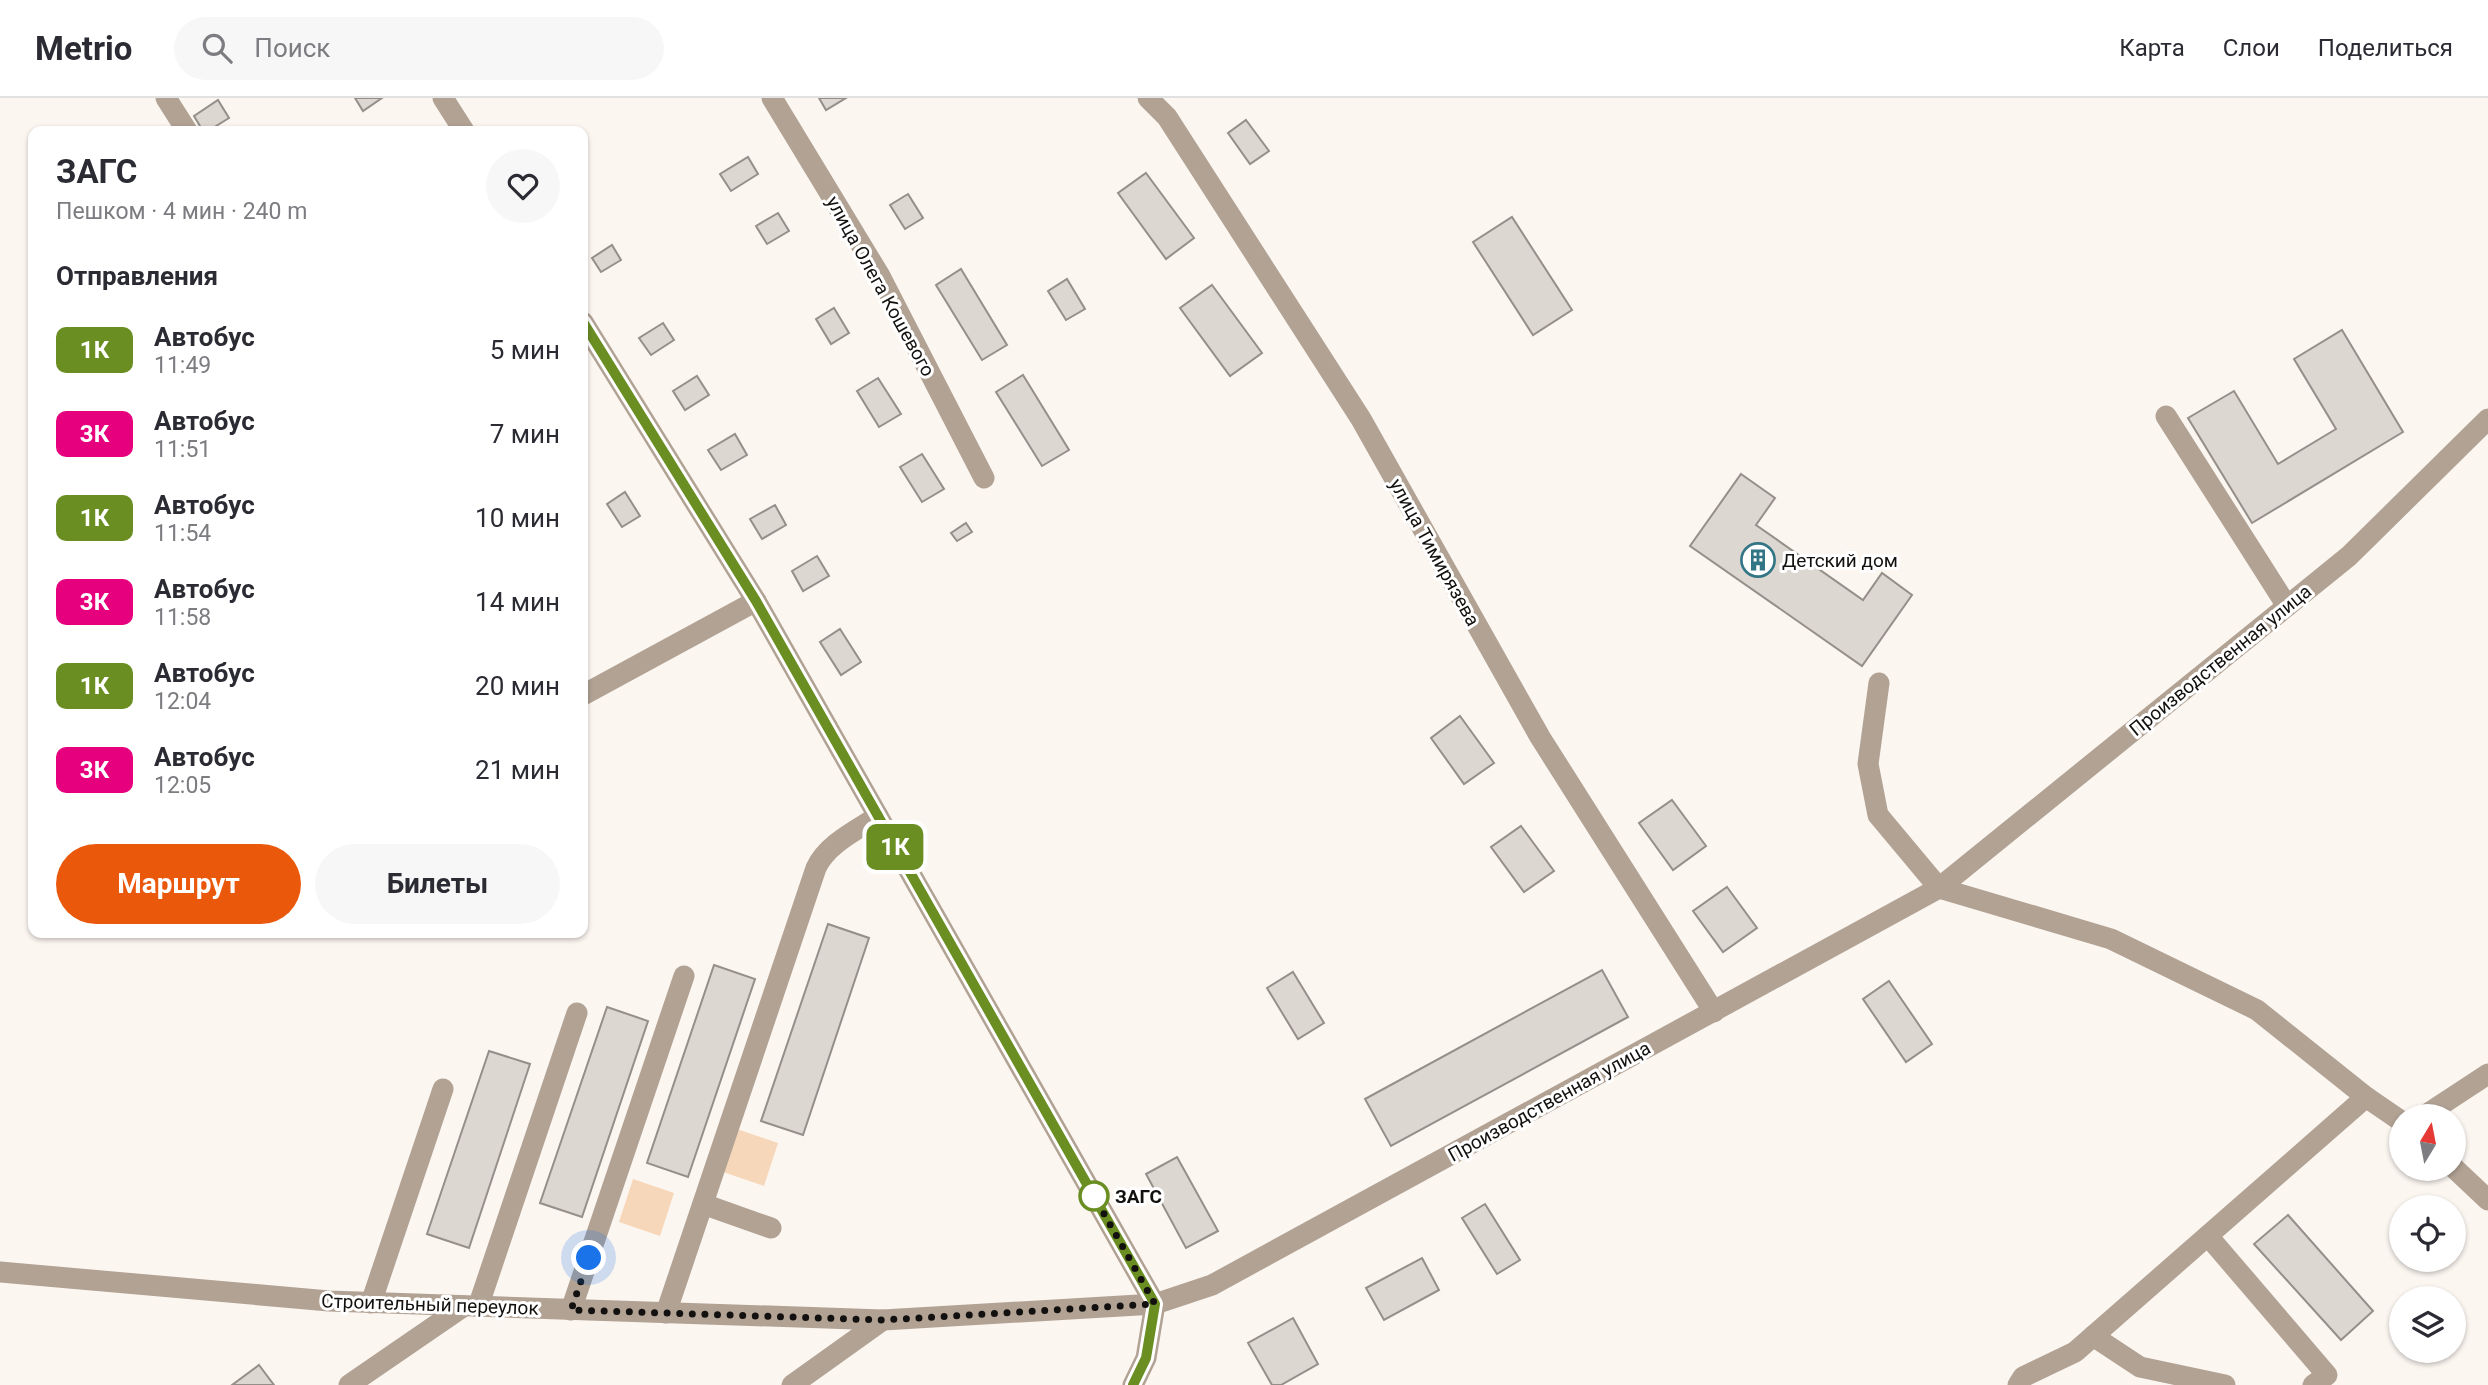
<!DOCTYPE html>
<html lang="ru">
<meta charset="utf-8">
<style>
:root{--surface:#fff;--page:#f7f7f7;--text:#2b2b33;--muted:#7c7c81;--line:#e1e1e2;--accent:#ea580c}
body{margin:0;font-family:Roboto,sans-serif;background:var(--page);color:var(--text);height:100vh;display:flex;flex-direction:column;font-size:26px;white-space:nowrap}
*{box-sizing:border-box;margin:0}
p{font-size:23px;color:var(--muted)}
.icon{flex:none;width:38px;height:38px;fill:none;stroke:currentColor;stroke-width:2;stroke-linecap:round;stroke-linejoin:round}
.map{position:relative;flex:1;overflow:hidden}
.side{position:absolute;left:28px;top:28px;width:560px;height:812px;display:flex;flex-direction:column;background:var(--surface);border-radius:14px;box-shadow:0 2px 5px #0004}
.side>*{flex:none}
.badge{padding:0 14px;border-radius:10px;font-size:24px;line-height:46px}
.needle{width:46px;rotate:10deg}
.buttons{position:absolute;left:2389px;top:1006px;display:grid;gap:14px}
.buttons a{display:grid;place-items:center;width:77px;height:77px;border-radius:50%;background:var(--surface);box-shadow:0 2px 5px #0004;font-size:35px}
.you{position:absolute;width:35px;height:35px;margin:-18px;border:5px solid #fff;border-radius:50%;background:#1a73e8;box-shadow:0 0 0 10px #1a73e833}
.map>.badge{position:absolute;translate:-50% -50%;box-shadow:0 0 0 4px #fff}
h2{padding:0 28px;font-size:26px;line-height:63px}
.round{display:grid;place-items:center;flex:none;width:74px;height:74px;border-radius:37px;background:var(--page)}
.summary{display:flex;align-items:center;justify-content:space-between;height:119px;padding:0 28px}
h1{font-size:33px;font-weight:700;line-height:52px}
.cta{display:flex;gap:14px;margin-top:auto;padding:14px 28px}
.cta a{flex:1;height:80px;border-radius:42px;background:var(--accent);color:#fff;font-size:28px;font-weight:700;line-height:80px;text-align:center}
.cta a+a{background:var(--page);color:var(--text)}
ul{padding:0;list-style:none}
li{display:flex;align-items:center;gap:21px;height:84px;padding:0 28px}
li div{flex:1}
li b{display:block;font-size:26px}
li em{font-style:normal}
li .badge{min-width:77px;font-weight:700;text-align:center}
header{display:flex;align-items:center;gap:42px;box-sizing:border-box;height:98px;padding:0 35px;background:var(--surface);border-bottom:2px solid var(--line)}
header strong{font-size:33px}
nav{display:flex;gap:38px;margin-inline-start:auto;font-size:24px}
.search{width:490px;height:63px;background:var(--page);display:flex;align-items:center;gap:18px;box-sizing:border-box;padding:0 24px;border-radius:38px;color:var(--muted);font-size:26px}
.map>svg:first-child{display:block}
.green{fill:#f7d7b9}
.building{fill:#dcd7d1;stroke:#958f8a;stroke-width:2}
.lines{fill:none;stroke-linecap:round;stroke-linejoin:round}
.minor{stroke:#b1a294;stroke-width:21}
.line-casing{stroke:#fff;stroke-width:16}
.line{stroke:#6b8e23;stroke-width:10}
.walk{stroke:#13110f;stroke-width:7;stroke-dasharray:0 12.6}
.stop-dot{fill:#fff;stroke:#6b8e23;stroke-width:3.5}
.labels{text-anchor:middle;stroke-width:6;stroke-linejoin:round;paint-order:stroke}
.street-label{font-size:19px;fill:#13110f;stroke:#fff}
.poi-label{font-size:19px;fill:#13110f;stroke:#fff;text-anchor:start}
.stop-label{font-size:19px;font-weight:bold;fill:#13110f;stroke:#fff;text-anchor:start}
</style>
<header>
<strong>Metrio</strong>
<div class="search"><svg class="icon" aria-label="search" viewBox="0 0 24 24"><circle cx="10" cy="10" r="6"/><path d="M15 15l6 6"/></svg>Поиск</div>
<nav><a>Карта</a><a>Слои</a><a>Поделиться</a></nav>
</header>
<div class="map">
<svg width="2488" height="1287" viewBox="0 0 2488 1287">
<rect width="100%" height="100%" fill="#fcf6f1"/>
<g class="green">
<polygon points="737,1031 778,1045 764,1088 723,1074"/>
<polygon points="633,1081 674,1095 660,1138 619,1124"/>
</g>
<g class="building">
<polygon points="355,0 382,0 363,13"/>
<polygon points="819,0 846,0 826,12"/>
<polygon points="218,2 229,20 208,33 203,33 194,18"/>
<polygon points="1246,22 1269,53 1250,66 1228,35"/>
<polygon points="748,59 758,76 731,93 720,76"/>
<polygon points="1146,75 1194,140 1166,161 1118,95"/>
<polygon points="908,96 923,120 905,131 890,107"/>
<polygon points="778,115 789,133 767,146 756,128"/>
<polygon points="1512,119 1572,212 1533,237 1473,144"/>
<polygon points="612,147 621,162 601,174 592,160"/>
<polygon points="961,171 1007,247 982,262 936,187"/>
<polygon points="1067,181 1085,211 1066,222 1048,193"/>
<polygon points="1212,187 1262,255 1230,278 1180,210"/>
<polygon points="834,210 849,235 831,246 816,221"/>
<polygon points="663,225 674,242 651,257 639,240"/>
<polygon points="2342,232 2403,334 2252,425 2188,320 2234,293 2278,366 2336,331 2294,261"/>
<polygon points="1023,277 1069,352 1042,368 996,294"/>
<polygon points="697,278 709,297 685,312 673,293"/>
<polygon points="878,280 901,316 879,329 857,293"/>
<polygon points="735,336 747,357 721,372 708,352"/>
<polygon points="922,356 944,391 922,404 900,369"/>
<polygon points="1741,376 1775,400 1756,427 1863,502 1882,475 1912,497 1862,568 1690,448"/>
<polygon points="625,394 640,418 622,429 607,406"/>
<polygon points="775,407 786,427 762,441 750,421"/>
<polygon points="966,425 972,434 957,443 951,435"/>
<polygon points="817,458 829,478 803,493 792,473"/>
<polygon points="840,531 861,564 841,577 820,544"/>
<polygon points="1460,618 1494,665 1464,686 1431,640"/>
<polygon points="1672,702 1706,748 1673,772 1639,725"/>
<polygon points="1521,728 1554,773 1524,794 1491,749"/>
<polygon points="1727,789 1757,830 1723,854 1693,813"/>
<polygon points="828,826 869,840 803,1037 761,1023"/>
<polygon points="714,867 755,881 688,1079 647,1065"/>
<polygon points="1602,872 1628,919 1391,1048 1365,1001"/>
<polygon points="1293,874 1324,925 1298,941 1267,890"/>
<polygon points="1889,883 1932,946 1906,964 1863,901"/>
<polygon points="607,909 648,923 582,1119 540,1105"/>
<polygon points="489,953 530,966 469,1150 427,1136"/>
<polygon points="1177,1059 1218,1133 1186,1150 1146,1076"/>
<polygon points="1485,1106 1520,1162 1497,1176 1462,1120"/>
<polygon points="2288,1117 2373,1213 2341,1242 2254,1146"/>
<polygon points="1422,1160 1439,1192 1384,1222 1366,1190"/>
<polygon points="1293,1220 1318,1266 1281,1287 1272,1287 1248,1245"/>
<polygon points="259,1267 274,1287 232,1287"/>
</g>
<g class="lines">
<g class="minor">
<polyline points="166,0 187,33"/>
<polyline points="443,0 464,33"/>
<polyline points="772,0 880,178 984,380"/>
<polyline points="1148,0 1167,19 1361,321 1540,639 1714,914"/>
<polyline points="583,224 756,503 1155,1206 1146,1260 1133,1287"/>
<polyline points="2166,318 2287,508"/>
<polyline points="1879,585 1868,666 1878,717 1939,790 2349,458 2488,321"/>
<polyline points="583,597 756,503"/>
<polyline points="2424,1018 2488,976"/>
<polyline points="2454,1070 2488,1102"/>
<polyline points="703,1106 771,1130"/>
<polyline points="2208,1138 2327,1277 2313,1287"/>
<polyline points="0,1174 329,1203 883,1222 1155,1206 1212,1187 1939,790 2111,841 2257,912 2366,999 2401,1023"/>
<polyline points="371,1205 443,991"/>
<polyline points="478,1209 577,915"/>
<polyline points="571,1212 684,878"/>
<path d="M666,1215L816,770C827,746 857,732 878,718"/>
<polyline points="2093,1238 2140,1269 2225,1287"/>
<polyline points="349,1287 464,1208"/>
<polyline points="792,1287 883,1222"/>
<polyline points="2018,1287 2023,1279 2075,1254 2366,999"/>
</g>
</g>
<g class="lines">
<g class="line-casing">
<polyline id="line" points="583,224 756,503 1155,1206 1146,1260 1133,1287"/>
</g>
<use href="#line" class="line"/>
<polyline class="walk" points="589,1160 571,1212 883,1222 1155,1206 1094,1098"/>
</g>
<defs>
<g id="building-ring" transform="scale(1.75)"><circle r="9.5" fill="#fff" stroke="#327585" stroke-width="1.5"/><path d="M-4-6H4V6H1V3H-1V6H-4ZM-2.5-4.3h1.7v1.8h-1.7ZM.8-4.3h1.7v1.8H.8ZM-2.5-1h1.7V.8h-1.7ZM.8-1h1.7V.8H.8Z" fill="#327585"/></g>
</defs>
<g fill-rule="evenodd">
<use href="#building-ring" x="1758" y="462"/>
</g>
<circle class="stop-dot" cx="1094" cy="1098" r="14"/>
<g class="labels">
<g class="street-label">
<text transform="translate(881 188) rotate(61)" y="7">улица Олега Кошевого</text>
<text transform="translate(1435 454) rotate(61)" y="7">улица Тимирязева</text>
<text transform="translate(2220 562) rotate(-39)" y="7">Производственная улица</text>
<text transform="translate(1549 1003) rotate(-29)" y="7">Производственная улица</text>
<text transform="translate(430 1206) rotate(2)" y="7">Строительный переулок</text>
</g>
<g class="poi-label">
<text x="1782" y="469">Детский дом</text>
</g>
<g class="stop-label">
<text x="1115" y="1105">ЗАГС</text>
</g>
</g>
</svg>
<div class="buttons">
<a><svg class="needle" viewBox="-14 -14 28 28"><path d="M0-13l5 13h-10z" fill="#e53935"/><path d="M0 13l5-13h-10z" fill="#7c7c81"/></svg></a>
<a><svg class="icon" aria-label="locate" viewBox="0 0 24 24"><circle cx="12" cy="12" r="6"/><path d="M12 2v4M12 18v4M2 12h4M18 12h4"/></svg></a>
<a><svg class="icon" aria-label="layers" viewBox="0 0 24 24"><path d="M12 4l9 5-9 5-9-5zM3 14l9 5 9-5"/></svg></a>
</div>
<div class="you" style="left:589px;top:1160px"></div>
<b class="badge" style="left:895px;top:749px;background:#6b8e23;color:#fff">1К</b>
<section class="side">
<div class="summary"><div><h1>ЗАГС</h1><p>Пешком · 4 мин · 240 m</p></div><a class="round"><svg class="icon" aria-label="heart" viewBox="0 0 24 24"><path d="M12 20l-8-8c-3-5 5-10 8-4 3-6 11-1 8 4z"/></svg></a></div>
<h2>Отправления</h2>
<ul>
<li><span class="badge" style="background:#6b8e23;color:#fff">1К</span><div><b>Автобус</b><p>11:49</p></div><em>5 мин</em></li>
<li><span class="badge" style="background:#e6007e;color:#fff">3К</span><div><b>Автобус</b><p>11:51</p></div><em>7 мин</em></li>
<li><span class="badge" style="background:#6b8e23;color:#fff">1К</span><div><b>Автобус</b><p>11:54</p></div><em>10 мин</em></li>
<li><span class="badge" style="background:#e6007e;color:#fff">3К</span><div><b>Автобус</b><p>11:58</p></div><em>14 мин</em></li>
<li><span class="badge" style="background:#6b8e23;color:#fff">1К</span><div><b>Автобус</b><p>12:04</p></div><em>20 мин</em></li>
<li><span class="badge" style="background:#e6007e;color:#fff">3К</span><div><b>Автобус</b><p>12:05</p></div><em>21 мин</em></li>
</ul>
<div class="cta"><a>Маршрут</a><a>Билеты</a></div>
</section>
</div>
